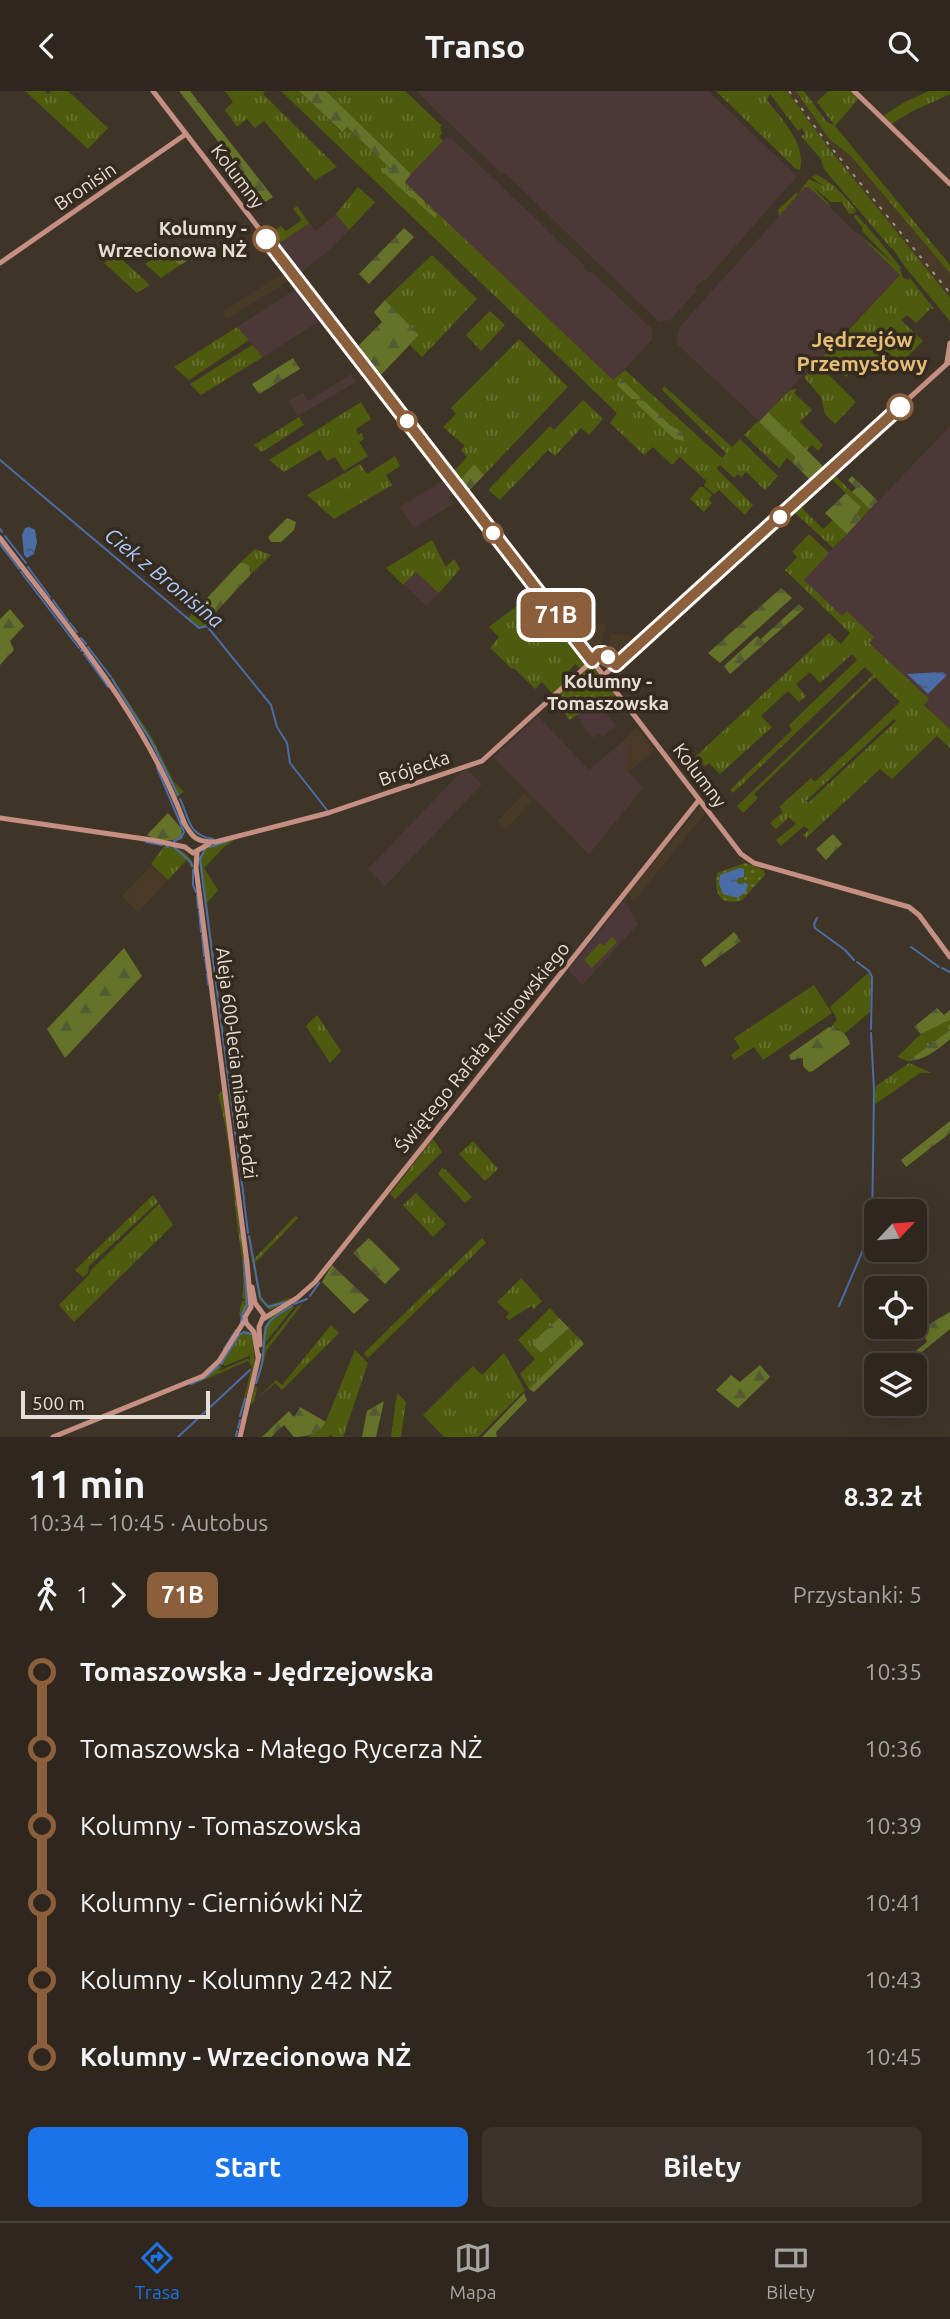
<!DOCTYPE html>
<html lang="pl">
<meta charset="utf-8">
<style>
:root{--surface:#2f271e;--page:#3b332b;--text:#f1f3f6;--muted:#a7a5a4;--line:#4a443c;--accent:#1a73e8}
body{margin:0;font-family:Ubuntu,sans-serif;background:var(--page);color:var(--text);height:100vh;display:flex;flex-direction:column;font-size:26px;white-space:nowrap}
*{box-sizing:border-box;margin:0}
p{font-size:23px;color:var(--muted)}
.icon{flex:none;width:38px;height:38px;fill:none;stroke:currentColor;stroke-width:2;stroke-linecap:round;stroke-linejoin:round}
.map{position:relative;height:1346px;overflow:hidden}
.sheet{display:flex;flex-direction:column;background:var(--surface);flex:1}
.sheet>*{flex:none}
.badge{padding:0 14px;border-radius:10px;font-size:24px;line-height:46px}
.needle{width:46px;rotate:64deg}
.controls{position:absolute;left:864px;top:1108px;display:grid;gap:14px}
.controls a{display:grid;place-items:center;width:63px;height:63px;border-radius:10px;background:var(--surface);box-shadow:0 7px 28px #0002,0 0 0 2px var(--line);font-size:35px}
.scale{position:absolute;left:21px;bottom:18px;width:189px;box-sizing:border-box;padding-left:7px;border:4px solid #e5ded6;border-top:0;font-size:19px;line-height:24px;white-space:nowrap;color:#e5ded6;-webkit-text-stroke:5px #342a1e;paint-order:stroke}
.map>.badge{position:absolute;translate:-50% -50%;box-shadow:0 0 0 4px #fff}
.legs{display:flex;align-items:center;gap:10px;height:77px;padding:0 28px;font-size:23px}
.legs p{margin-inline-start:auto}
.head{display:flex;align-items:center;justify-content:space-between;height:119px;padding:0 28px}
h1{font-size:38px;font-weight:600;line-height:52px}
.primary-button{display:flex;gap:14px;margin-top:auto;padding:14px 28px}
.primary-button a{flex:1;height:80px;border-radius:10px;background:var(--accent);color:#fff;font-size:28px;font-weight:600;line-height:80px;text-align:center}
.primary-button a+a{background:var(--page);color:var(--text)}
ul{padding:0 28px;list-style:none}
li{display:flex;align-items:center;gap:24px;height:77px;font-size:26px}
li i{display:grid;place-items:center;width:10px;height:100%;margin:0 9px;background:currentColor}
li i::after{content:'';width:18px;height:18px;margin:-9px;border:5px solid;border-radius:50%;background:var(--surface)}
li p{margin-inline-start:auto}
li:first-child i{background:linear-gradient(#0000 50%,currentColor 0)}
li:last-child i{background:linear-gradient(currentColor 50%,#0000 0)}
header{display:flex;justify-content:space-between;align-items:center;height:91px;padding:0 28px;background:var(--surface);font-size:32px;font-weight:600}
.menu{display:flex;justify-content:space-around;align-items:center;height:98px;border-top:2px solid var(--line);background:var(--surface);font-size:19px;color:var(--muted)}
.menu a{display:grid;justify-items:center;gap:4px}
.menu .active{color:var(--accent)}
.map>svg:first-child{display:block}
.built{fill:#493a28}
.industrial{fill:#4d3838}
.education{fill:#4d3839}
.grass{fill:url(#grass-tufts);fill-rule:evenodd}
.forest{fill:url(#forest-firs)}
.park{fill:url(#park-dots)}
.garden{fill:#4e5b0e}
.water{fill:url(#water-ripples)}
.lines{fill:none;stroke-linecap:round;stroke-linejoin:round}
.stream{stroke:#4b6da7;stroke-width:2}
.secondary{stroke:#c58f83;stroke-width:5}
.rail{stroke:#9e968c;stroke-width:2;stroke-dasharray:3.5 7;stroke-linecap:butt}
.line-1-casing{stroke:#fff;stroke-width:16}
.line-1{stroke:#8b5e3c;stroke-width:10}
.stop-1-dot{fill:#fff;stroke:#8b5e3c;stroke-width:3.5}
.labels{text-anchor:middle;stroke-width:7;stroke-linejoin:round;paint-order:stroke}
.street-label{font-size:19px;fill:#e5ded6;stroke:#342a1e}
.stop-label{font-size:19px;font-weight:bold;fill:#e5ded6;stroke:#342a1e;text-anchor:end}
.neighbourhood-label{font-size:21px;font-weight:bold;fill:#e6bd77;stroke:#342a1e}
.water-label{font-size:21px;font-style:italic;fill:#accafd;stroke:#342a1e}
</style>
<header><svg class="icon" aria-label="back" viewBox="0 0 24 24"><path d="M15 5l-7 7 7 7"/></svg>Transo<svg class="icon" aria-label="search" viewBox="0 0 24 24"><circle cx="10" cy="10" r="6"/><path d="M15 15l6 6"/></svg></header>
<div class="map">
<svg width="950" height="1346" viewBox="0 0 950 1346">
<defs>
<pattern id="grass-tufts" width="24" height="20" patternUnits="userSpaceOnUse" patternTransform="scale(1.75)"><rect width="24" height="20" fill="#4e5b0e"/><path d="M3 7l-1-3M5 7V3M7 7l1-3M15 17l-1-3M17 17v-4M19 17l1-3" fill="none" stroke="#677230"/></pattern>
<pattern id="forest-firs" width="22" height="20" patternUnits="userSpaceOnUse" patternTransform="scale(1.75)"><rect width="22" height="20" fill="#647328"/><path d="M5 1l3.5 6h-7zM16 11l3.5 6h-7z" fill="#545b34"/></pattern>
<pattern id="park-dots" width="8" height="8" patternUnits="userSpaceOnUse" patternTransform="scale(1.75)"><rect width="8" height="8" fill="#4e5b0e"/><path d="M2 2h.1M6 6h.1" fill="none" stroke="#677230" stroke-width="1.8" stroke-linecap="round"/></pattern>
<pattern id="water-ripples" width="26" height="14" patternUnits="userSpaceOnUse" patternTransform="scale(1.75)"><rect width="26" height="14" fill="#4b6da7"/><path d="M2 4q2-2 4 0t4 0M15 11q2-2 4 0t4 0" fill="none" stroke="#485874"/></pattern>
</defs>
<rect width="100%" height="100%" fill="#3f3428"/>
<g class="built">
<polygon points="787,0 796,0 830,49 850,64 944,174 950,182 950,207 828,56"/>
<polygon points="287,180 292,188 227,228 222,221"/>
<polygon points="587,529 606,534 601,556 591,564 575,543 586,536"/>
<polygon points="611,542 627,545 629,543 636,552 615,569 607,560"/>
<polygon points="637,637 654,659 629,681 624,676 626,654 623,649"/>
<polygon points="524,702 532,710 506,738 498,730"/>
<polygon points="701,716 706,721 634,810 628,802"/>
<polygon points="151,775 168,789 138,821 122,805"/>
</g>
<g class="industrial">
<polygon points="416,0 708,0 797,85 705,190 703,189 694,198 696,200 670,229 659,231 505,82 501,82"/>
<polygon points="446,47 451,47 585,175 584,178 588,181 592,181 652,238 652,249 613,290 406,92 407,87"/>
<polygon points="805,96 809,96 900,184 759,330 676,252 679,237"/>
<polygon points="336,123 349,139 329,159 298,184 275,155 309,132 316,140"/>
<polygon points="299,196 323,228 263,266 237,236"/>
<polygon points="351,283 356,291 298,325 289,310 303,302 308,310"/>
<polygon points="950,335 950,638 924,613 928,609 869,551 874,546 847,521 842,526 803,489"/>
<polygon points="445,388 455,402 449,406 453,413 414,437 400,416"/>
<polygon points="416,481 439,502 426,515 404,493"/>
<polygon points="538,625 589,679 623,650 629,658 627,673 624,676 643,697 589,763 493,666"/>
<polygon points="467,679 482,693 385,795 368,778 461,681"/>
</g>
<g class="education">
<polygon points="596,612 601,619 603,618 616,635 603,645 599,642 592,647 577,624"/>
<polygon points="624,809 638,833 582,894 569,879"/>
</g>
<g class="grass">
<polygon points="25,0 45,0 48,3 51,0 68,0 108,37 88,58"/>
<polygon points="225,0 265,0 263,3 337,76 315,89 264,30 255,37 247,28 237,36 225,19 233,11"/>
<path d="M281,0H299L341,41L347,36L613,289L625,279L722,367L726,362L662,299L664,295L732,356L740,348L778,385L765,399L746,381L741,386L738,383L734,387L720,374L716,377L753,414L745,424L719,399L714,403L704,395L707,386L705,389L680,366L672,374L653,356L644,364L610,332L617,322ZM621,288L670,334L682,341L673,348Z"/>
<polygon points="326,0 405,0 442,35 440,35 442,43 439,45 443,50 411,83"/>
<path d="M716,0H787L828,56L950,207V230L906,177L893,158L889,155L824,78L821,68L801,45L805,43L802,37L798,40L770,3L767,9C782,29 806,52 800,79L796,78Z"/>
<polygon points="796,0 804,0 826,30 835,35 817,11 828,0 852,0 859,7 835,35 950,174 950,182 850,64 830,49"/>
<polygon points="929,0 950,0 950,3 911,21 891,33 883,25 905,11"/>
<path d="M816,84C831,89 846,106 856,119V121L852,117L855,122L849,123L842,111H831L812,95L829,113L830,116L809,96H805L779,125L778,119L796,102L798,103L809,88L826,96L811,86Z"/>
<polygon points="358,96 375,111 349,139 336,123"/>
<polygon points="297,115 309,132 275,155 267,144 281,135 286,140 302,129 293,118"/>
<path d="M857,122L902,178L899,177C903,183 900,187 909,189L910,187L934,218L931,217L916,232L907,224L901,229L923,250L900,273L888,261L862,288L853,279L846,286L829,271L822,277L856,311L835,333L825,323L821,306L804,286L830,258L828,256L837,248L839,249L900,184L857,142L893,172L862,140V136L854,126L856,123L879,150Z"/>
<polygon points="165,161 180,174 161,187 145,173"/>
<polygon points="116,163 150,194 137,202 104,172"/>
<polygon points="432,164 477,208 422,266 410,254 419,244 385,209"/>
<polygon points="490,220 505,234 481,260 466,244"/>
<polygon points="237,236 249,249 189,289 174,276"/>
<polygon points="519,248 568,296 484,384 474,374 459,391 452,382 467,366 461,359 465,355 443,336 456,323 451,317"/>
<polygon points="252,254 263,266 201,304 190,293"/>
<polygon points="797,298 794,302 812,319 800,331 823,354 818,360 812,354 806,360 768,321 790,299"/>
<polygon points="583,309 603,328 589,344 581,337 555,365 548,359 500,409 488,399 550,335 554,339"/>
<polygon points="361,311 371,328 356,338 358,344 361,342 364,348 359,351 368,365 344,380 335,366 327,370 320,359 284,381 269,369"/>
<polygon points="299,326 304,334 262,361 254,354"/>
<polygon points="758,330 795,366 793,372 787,367 779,377 744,344"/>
<polygon points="395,365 400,375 386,384 392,394 334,428 307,404 360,373 367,383"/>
<polygon points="833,383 870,418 861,428 857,424 861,416 829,386"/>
<polygon points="700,396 703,396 712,404 709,408 712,412 704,421 690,408"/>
<polygon points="799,414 823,438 833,429 847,443 833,457 792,419"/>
<path d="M809,443L829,462L804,489L842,525L847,520L874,546L869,552L929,608L924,614L950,638V657L937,645L892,688L880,678L806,747L803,744L809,739L804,735L781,755L776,749L796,733L789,726L776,738L770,732L783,721L779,716L811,687L815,691L900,611L875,586L754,703L758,707L743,722L737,715L873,584L865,576L733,702L730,699L792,639L789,634L857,569L852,563L820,592L810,581L796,593L806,605L799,611L788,600L761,625L772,636L720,683L709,672L705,675L695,666L829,542L841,553L850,542L785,479L797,466L792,461ZM894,628L896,630L808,712L806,710Z"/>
<polygon points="432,449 446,476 454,468 460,478 439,502 416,481 403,494 386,477"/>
<polygon points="255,458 271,464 251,483 251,478 240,472"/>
<polygon points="208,506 206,516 209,521 216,521 207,535 200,537 188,527"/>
<polygon points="518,514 539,537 553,525 588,571 581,578 575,573 566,583 571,588 554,604 542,591 535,598 514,577 512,578 490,557 499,546 489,536"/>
<polygon points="113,587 152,647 174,691 184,701 177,706 150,650 111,588"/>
<polygon points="236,748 224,756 204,777 218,799 207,812 236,1039 234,1039 199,767 207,755"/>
<path d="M165,754C179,757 190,762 194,776H191L187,769L168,789L151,773Z"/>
<polygon points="868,882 871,888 870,921 844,943 837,937 831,937 837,928 830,916"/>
<polygon points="814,894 832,922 763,969 754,956 734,969 731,964 740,957 734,947"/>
<polygon points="317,924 341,960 330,972 306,935"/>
<polygon points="950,929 950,939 908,970 897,966 921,943"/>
<polygon points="909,972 932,982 920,982 874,1014 876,995"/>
<path d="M221,1000L223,1001L245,1165L249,1213L243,1224V1231L221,1263C227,1252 241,1237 241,1225L239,1224L242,1210H245V1208L242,1207C246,1183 240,1156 237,1132C232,1090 230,1045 218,1004Z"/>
<polygon points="433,1048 442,1061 395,1108 390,1103"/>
<polygon points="473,1050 498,1078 485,1090 459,1063"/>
<polygon points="442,1077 446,1079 472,1106 465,1112 438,1083"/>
<polygon points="416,1102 446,1133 433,1146 403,1114"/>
<polygon points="153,1104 158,1111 89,1175 88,1182 83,1186 75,1179"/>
<polygon points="159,1113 173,1134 74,1231 59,1214 89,1184 91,1179"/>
<polygon points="296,1124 298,1127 254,1173 262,1209 269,1214 290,1207 291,1209 270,1219 259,1208 248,1145 250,1145 254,1168"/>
<polygon points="482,1147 486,1152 368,1267 364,1262"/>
<polygon points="521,1187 542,1210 534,1218 531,1215 509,1229 506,1226 509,1222 497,1211"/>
<polygon points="303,1212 267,1259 257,1293 255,1293 262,1268 264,1237 272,1224 292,1214 294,1216 265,1252 266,1255 297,1216"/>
<polygon points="550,1217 559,1227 533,1252 541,1262 569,1237 580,1248 529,1298 520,1283 535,1268 518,1249"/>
<polygon points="331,1234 339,1242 282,1299 275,1292 250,1314 255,1295 257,1297 254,1311 276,1289 282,1294"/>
<path d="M244,1240L252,1242L255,1272L241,1326H239L252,1276L248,1270C234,1275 194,1296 184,1294L202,1288L219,1274L222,1276L219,1280L247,1268L250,1269V1261L249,1265L225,1275L220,1273L238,1245Z"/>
<polygon points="355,1259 368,1272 343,1346 333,1346 331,1344 327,1346 308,1346 324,1335"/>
<polygon points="504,1262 525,1299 478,1346 444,1346 423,1324 473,1275 482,1284"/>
<polygon points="397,1302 406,1311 401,1346 391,1346"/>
</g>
<g class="forest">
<polygon points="179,0 190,0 273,106 265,111"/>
<polygon points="299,0 326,0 411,83 405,91 407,100 411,98 424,110 426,115 437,123 435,127 417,111 416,108 410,106 381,79 381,77 387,77 395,82 347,36 342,41"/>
<polygon points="404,137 414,146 369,193 359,183"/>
<polygon points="180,153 195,165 180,174 165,161"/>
<polygon points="385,209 419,244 378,287 355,258 382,231 374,221"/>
<polygon points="293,267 300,278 259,303 252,293"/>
<polygon points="620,287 670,334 682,341 684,350 674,348 636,312 638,308 632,308 617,294"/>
<polygon points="768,321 827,379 813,392 793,372 795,366 759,331"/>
<polygon points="474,373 484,384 467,402 459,391"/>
<polygon points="852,385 878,410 870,418 852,401 856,397 848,389"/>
<polygon points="846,402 861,416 857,423 861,428 847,443 825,422"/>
<polygon points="287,427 296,431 294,439 281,451 271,451 268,446"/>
<polygon points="240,472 244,472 249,475 251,483 216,521 209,521 205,516 208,506"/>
<polygon points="781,497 792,507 720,572 708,562"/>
<polygon points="799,513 804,518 730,583 724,575 757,545 761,548"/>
<polygon points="10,518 24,535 10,550 14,559 0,574 0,528"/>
<path d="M168,722L181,737L182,745C173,752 157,750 147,744Z"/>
<polygon points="833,743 842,753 826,769 816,758"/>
<polygon points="734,841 741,850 705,876 701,869"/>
<polygon points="124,857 142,885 65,967 47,938"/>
<polygon points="937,917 944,924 950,919 950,929 921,943 914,936"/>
<path d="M829,936C838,937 848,943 850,953L813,980L809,981L803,975V967L791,969L789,964Z"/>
<path d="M950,939V948C939,958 923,970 908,970Z"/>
<polygon points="950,1030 950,1042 906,1076 901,1069"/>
<polygon points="369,1147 400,1178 385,1193 353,1162"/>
<polygon points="332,1174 369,1209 354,1223 322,1191"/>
<polygon points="950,1221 950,1238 906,1274 898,1274 927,1251 923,1240 931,1232"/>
<polygon points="559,1227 569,1237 541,1262 532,1252"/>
<polygon points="580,1248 584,1253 534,1301 529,1298"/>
<polygon points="760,1274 770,1286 738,1317 716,1299 731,1284 740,1291"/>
<polygon points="524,1302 527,1309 496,1341 497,1346 482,1346"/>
<polygon points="384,1310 376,1346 362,1346 367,1320"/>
<path d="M300,1316L326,1331C320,1343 306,1346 294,1346L284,1334L271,1346H262L289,1320L294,1326Z"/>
</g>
<g class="park">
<polygon points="591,574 616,604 599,617 596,613 569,629 556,606"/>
<path d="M745,772L764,779L765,784L742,809C719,816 714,802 717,782Z"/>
</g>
<polygon class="garden" points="612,846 617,851 592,877 584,869 600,852 604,855"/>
<g class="water">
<polygon points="29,436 35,439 37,451 34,463 27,467 24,464 22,444 25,437"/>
<polygon points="943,581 947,584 928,603 907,583"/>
<polygon points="740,777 744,778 744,786 738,787 737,792 740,793 745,791 748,794 746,800 738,807 723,803 719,793 720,784"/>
</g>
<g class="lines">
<g class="stream">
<polyline points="0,369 199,537 207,535 271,614 277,636 287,652 290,672 327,719"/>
<polyline points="0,438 2,441"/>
<polyline points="5,445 26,472"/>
<polyline points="0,453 19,478"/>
<polyline points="28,476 50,506"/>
<polyline points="21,481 79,557"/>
<polyline points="53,509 68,530"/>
<polyline points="70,532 77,541"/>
<polyline points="81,547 86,553"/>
<polyline points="88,556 111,586"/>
<polyline points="81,559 82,560"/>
<polyline points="84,563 108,596"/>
<polyline points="112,588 151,650 178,704"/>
<polyline points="157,677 184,741 181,747 174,750"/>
<path d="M180,708C190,729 188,744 213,748"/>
<polyline points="146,751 162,754"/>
<polyline points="166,755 168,756"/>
<polyline points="174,756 191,771 192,775"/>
<polyline points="210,756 228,750"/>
<polyline points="205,758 200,768 235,1038"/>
<polyline points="193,779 193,794 196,801"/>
<polyline points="197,804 198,817"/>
<polyline points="199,820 201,841"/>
<polyline points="817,827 814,833 815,837 845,859 854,869"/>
<polyline points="202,844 204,865"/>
<polyline points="911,856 939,876"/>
<polyline points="205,868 207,880"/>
<polyline points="857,871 869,880 872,886 871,938"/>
<polyline points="942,877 950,881"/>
<polyline points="207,883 208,893"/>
<polyline points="235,1041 237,1051"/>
<polyline points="237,1054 239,1073"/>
<polyline points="240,1076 241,1084"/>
<polyline points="241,1086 244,1108"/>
<polyline points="244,1110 248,1142"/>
<polyline points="249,1145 260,1206 268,1216 286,1211"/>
<polyline points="310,1205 319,1192"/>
<polyline points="294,1213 307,1208"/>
<polyline points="839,1215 872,1138 874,999 871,942"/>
<polyline points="241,1231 242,1223 247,1215 244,1169"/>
<polyline points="224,1258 236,1239"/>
<polyline points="221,1273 239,1244 244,1241 251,1243"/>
<path d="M256,1292C259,1283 263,1274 263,1264C266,1232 262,1232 292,1215"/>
<polyline points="191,1293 206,1286 219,1275"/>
<polyline points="240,1325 245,1308"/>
<polyline points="238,1337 240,1329"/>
<polyline points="236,1345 237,1340"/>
<polyline points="178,1346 250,1279"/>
</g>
<g class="secondary">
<polyline points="153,0 741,763 754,772 909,816 919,824 950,866"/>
<polyline points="854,0 950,93"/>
<polyline points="0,172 186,43"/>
<polyline points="947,271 950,252"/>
<path d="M0,447C68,537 144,624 184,731"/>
<polyline points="604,584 950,270"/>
<polyline points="0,727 152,749 185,756 193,762 209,753"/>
<path d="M183,730C192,746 195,751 215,751L328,722L482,670L592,570"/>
<polyline points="197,761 196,777 247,1172 251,1216 245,1226 246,1232 254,1241 258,1266"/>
<polyline points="252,1196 255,1212 264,1224 259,1236 260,1254"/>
<polyline points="263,1228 297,1207 315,1191 699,709"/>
<polyline points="53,1346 203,1285 219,1270 245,1229"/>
<polyline points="240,1346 259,1264"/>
</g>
<polyline class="rail" points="789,0 821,44 950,202"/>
</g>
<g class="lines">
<g class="line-1-casing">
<polyline id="line-1" points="266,148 592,570 599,562 603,562 616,574 900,316"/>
</g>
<use href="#line-1" class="line-1"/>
</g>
<g class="stop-1-dot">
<circle cx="266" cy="148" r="12"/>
<circle cx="900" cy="316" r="12"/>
<circle cx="407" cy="330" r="9"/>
<circle cx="780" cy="426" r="9"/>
<circle cx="493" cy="442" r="9"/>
<circle cx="608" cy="566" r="9"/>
</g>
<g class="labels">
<g class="street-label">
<text transform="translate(238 85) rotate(53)" y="7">Kolumny</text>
<text transform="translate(85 95) rotate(-34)" y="7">Bronisin</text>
<text transform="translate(414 677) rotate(-19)" y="7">Brójecka</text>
<text transform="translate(700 684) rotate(53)" y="7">Kolumny</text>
<text transform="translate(482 956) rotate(-51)" y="7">Świętego Rafała Kalinowskiego</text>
<text transform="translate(237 972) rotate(83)" y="7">Aleja 600-lecia miasta Łodzi</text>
</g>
<g class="stop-label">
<text x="247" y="144">Kolumny -<tspan x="247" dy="22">Wrzecionowa NŻ</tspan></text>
<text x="608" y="597" text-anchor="middle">Kolumny -<tspan x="608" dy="22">Tomaszowska</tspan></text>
</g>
<g class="neighbourhood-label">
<text x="862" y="256">Jędrzejów<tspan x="862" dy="24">Przemysłowy</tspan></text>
</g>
<g class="water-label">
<text transform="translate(164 487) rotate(39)" y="7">Ciek z Bronisina</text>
</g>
</g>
</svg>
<div class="controls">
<a><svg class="needle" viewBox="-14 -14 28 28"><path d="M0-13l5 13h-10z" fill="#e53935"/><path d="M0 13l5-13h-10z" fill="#a7a5a4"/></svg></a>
<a><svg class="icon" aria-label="locate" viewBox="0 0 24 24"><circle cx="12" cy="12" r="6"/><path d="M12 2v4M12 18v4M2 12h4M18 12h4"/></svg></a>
<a><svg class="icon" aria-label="layers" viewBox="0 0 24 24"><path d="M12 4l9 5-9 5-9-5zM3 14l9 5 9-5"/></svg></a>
</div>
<div class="scale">500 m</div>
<b class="badge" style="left:556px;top:524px;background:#8b5e3c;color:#fff">71B</b>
</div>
<section class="sheet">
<div class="head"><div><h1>11 min</h1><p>10:34 – 10:45 · Autobus</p></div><b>8.32 zł</b></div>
<div class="legs"><svg class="icon" aria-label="walk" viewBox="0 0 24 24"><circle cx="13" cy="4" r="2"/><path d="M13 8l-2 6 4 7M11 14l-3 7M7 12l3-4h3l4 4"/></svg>1<svg class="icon" aria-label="forward" viewBox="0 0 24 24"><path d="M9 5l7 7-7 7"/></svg><b class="badge" style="background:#8b5e3c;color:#fff">71B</b><p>Przystanki: 5</p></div>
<ul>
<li><i style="color:#8b5e3c"></i><b>Tomaszowska - Jędrzejowska</b><p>10:35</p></li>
<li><i style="color:#8b5e3c"></i><span>Tomaszowska - Małego Rycerza NŻ</span><p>10:36</p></li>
<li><i style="color:#8b5e3c"></i><span>Kolumny - Tomaszowska</span><p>10:39</p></li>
<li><i style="color:#8b5e3c"></i><span>Kolumny - Cierniówki NŻ</span><p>10:41</p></li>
<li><i style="color:#8b5e3c"></i><span>Kolumny - Kolumny 242 NŻ</span><p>10:43</p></li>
<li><i style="color:#8b5e3c"></i><b>Kolumny - Wrzecionowa NŻ</b><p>10:45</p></li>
</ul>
<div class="primary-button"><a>Start</a><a>Bilety</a></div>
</section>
<nav class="menu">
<a class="active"><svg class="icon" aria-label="directions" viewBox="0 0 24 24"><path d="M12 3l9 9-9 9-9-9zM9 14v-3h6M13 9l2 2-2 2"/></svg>Trasa</a>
<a><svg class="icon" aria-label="map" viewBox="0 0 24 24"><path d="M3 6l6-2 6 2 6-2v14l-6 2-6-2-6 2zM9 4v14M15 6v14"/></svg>Mapa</a>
<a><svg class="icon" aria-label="tickets" viewBox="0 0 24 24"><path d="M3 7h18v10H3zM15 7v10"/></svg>Bilety</a>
</nav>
